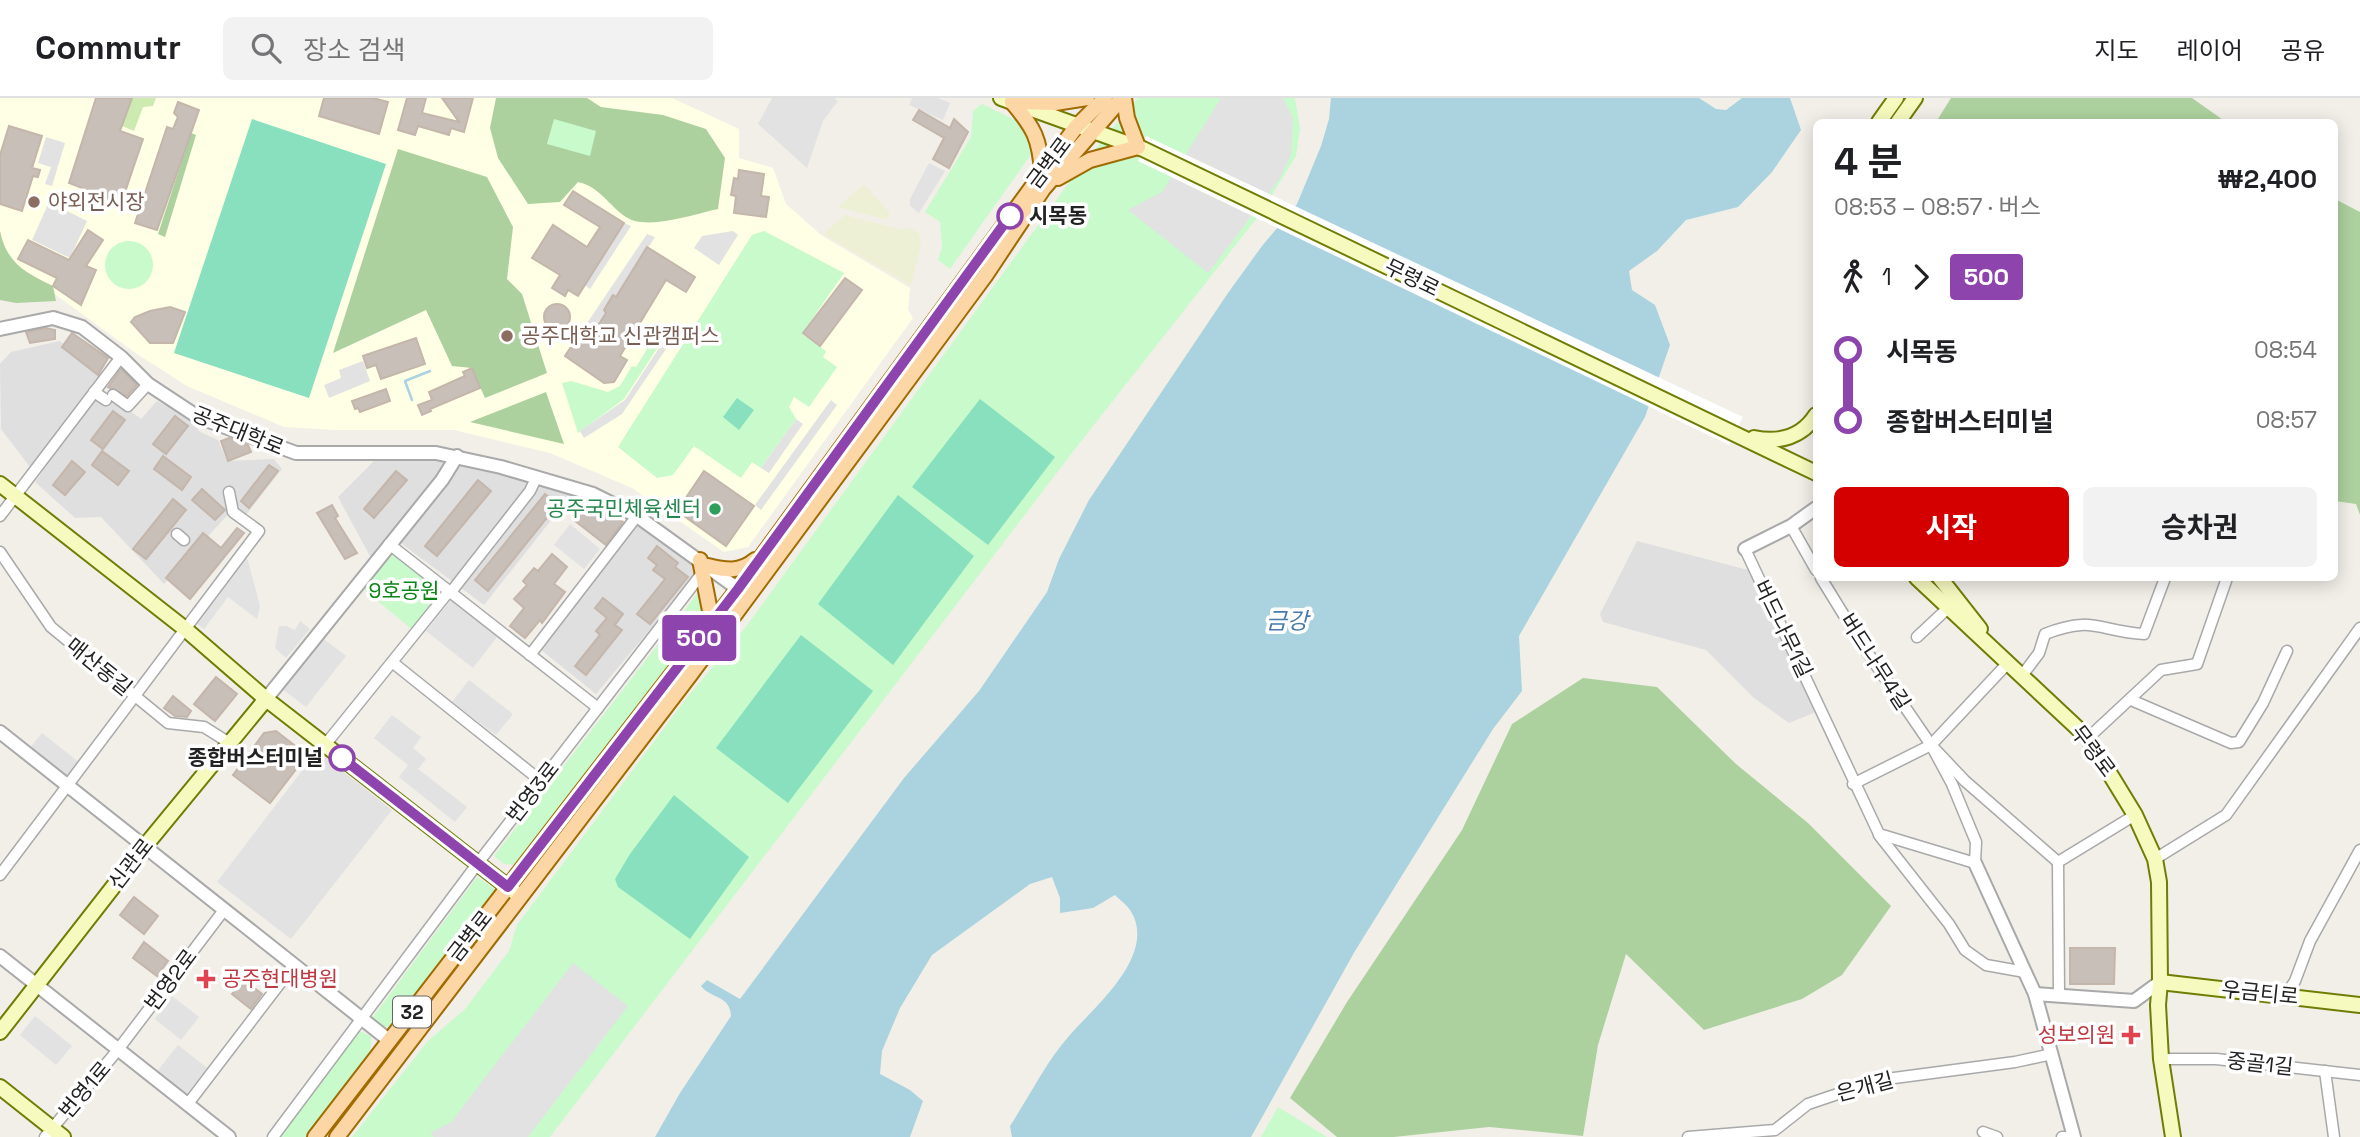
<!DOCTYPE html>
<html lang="ko">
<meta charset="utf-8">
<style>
:root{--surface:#fff;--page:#f2f2f2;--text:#202124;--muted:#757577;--line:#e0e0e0;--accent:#d40000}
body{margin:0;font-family:"Space Grotesk","Noto Sans KR",sans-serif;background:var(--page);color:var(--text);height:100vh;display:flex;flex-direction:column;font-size:26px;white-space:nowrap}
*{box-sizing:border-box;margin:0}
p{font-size:23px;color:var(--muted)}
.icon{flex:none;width:38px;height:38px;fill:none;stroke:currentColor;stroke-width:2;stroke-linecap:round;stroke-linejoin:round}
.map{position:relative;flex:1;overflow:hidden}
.side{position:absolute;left:1813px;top:21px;width:525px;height:462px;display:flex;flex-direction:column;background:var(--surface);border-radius:10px;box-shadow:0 4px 18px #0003}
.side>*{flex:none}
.badge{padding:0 14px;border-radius:5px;font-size:24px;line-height:46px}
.map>.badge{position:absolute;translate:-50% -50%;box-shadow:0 0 0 4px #fff}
.legs{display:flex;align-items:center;gap:10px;height:77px;padding:0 21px;font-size:23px}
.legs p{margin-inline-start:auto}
.overview{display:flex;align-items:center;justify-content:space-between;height:119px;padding:0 21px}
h1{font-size:38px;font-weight:700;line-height:52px}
.button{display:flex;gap:14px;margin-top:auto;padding:14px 21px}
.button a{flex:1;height:80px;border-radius:10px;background:var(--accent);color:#fff;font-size:28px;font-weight:700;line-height:80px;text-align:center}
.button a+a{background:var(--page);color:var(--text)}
ul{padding:0 21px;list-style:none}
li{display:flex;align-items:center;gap:24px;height:70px;font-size:26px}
li i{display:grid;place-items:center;width:10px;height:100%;margin:0 9px;background:currentColor}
li i::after{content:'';width:18px;height:18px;margin:-9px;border:5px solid;border-radius:50%;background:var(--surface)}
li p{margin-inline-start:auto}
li:first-child i{background:linear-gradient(#0000 50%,currentColor 0)}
li:last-child i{background:linear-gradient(currentColor 50%,#0000 0)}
header{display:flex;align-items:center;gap:42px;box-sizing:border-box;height:98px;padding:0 35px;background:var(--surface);border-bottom:2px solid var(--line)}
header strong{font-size:33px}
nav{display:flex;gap:38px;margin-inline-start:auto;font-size:24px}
.search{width:490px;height:63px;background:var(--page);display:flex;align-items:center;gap:18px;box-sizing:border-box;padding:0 24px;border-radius:10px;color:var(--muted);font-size:26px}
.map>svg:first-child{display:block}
.residential{fill:#e0dfdf}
.education{fill:#ffffe5}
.farmland{fill:#eef0d5}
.grass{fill:#cdebb0}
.forest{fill:#add19e}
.park{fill:#c8facc}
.pitch{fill:#88e0be}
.parking{fill:#e2e2e2}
.water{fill:#aad3df}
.pier{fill:#fff}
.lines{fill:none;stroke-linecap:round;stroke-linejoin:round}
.stream{stroke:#aad3df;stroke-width:2.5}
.building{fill:#c7bfb8;stroke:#c4b6ab;stroke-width:2}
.minor-casing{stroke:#a9a9a9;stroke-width:13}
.tertiary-casing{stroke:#a9a9a9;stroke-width:16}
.secondary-casing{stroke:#707d05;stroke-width:18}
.primary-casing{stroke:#a06b00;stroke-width:18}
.minor{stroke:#fff;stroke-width:10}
.tertiary{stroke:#fff;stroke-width:12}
.secondary{stroke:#f7fabf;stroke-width:14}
.primary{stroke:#fcd6a4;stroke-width:14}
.line-1-casing{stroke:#fff;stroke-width:16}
.line-1{stroke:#8e44ad;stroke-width:10}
.education-dot{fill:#8d6e63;stroke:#fff;stroke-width:2.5}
.stop-1-dot{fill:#fff;stroke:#8e44ad;stroke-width:3.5}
.leisure-dot{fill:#2e9e5b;stroke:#fff;stroke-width:2.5}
.health-dot{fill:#e0444e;stroke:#fff;stroke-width:2.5}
.labels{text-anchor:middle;stroke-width:7;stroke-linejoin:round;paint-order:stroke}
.shield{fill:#fff;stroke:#646464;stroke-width:2}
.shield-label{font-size:19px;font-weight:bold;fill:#222}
.street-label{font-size:21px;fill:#222;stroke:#fff}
.education-label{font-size:21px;fill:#785e54;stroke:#fff;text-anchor:start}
.stop-label{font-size:21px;font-weight:bold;fill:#222;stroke:#fff;text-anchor:start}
.leisure-label{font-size:21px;fill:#27864d;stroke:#fff;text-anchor:end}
.park-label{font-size:21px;fill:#0c8416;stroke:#fff}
.health-label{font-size:21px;fill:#be3a42;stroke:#fff;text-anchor:start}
.water-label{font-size:23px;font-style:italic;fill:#4a7aab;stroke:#fff}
</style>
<header>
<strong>Commutr</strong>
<div class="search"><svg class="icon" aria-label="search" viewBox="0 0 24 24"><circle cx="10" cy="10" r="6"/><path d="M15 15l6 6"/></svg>장소 검색</div>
<nav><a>지도</a><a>레이어</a><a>공유</a></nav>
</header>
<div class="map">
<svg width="2360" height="1039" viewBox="0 0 2360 1039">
<rect width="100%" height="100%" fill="#f2efe9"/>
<g class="residential">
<polygon points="60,243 98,278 30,369 1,331 0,266 11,254"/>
<polygon points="101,291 141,321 157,303 189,319 200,334 218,342 227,363 274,361 282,371 246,417 235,409 164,486 101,419 75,420 35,384"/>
<polygon points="440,351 579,387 484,507 390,437 371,460 338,399 384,353"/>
<polygon points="645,416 692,448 699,473 596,596 540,551"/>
<polygon points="1637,443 1748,472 1816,614 1789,625 1754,600 1706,552 1603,524 1600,516"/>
</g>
<polygon class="education" points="0,0 672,0 739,31 739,60 773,70 786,106 821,137 910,190 908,212 913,220 748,449 724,454 632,390 550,355 454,332 336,332 284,329 187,288 137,256 20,171 3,147 0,133"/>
<g class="farmland">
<polygon points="864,86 890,115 886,122 838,109"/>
<polygon points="845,117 899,131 909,130 919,135 921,147 911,188 823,136"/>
</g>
<polygon class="grass" points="132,0 156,0 153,8 143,9 134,33 122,28"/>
<g class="forest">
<path d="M496,0H587L601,9L663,17L706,31L725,60L718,111C695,116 646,133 626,119C608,107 599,88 578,84L560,104L528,106L498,60L490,30Z"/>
<polygon points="1951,0 2192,0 2226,24 1936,24"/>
<polygon points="191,35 196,37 165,139 158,136"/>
<polygon points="398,51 487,79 513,129 507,181 522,196 547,275 485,300 472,270 452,268 426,212 333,255"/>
<polygon points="2335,101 2360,114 2360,417 2356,406 2335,403"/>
<path d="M0,133C7,166 25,174 53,188L56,203L16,205L0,202Z"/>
<polygon points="546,294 564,346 470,324"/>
<polygon points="1583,580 1657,589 1736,666 1808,725 1891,808 1842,877 1802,901 1704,932 1626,856 1598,947 1583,1038 1489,1029 1394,1039 1337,1039 1290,1000 1347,904 1462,732 1512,626"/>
</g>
<g class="park">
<polygon points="1138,0 1295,0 1300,31 1296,58 1260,116 1075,351 550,1039 352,1039 428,943 465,911 509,853 517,827 685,602 745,530 1081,68"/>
<polygon points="982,6 1021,25 1031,37 1032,55 950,171 938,162 942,149 940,124 925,114 971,39 973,13"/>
<polygon points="554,21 596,33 590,58 547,46"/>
<polygon points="764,133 844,175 802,236 826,253 823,259 837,269 809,309 794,299 789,309 796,321 761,370 752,364 741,380 694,348 673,377 657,380 618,349 752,137"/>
<circle cx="129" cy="167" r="24"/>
<polygon points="657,235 664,240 624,301 578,335 562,285 571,283 608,294 620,288 632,268 636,269"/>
<polygon points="392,453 446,497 415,534 362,490"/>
<polygon points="697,496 706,518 516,767 504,766 494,758"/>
<polygon points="477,779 496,792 392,931 370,923"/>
<polygon points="359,933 371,938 371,953 306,1039 279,1039"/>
<polygon points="1278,1009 1327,1039 1261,1039"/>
</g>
<g class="pitch">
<polygon points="252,21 386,66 309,300 174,255"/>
<polygon points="737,300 754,312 739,332 723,319"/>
<polygon points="980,301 1055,359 988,447 912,389"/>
<polygon points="898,397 974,458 893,567 818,506"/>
<polygon points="801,537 873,593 788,705 716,650"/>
<polygon points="674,697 749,759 690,841 618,789 615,781 630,756"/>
</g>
<g class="parking">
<polygon points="772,0 834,0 838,3 823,23 807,70 758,26"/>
<polygon points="912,0 938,0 950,5 943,22 909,7"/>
<polygon points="1221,0 1283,0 1293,21 1291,57 1279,82 1208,175 1128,112 1162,94"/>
<polygon points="46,39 65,45 52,88 45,86 51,69 38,65"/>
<polygon points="929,65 945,73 919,115 910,108 910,101"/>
<polygon points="49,104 87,123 70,160 32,142"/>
<polygon points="624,125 631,128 590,191 585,187"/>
<polygon points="733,133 738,137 719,167 694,150 702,138"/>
<polygon points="647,136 655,139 588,243 579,237"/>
<polygon points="665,241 670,245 622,316 584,340 580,333 625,302"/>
<polygon points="363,263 370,283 329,300 324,287 341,280 339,272"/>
<polygon points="831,302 837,307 761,412 755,407"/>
<polygon points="796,321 803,326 769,375 761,370"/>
<polygon points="570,426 600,451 584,471 554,447"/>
<polygon points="247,459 260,508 257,521 228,499 204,531 197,526"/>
<polygon points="451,502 497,539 473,570 426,533"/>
<polygon points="300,523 310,531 286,560 275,550 279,528 286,528 295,532"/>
<polygon points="321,539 346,558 306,609 281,590"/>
<polygon points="469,582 513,616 496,637 452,604"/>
<polygon points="392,617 421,639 413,650 426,661 418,671 467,709 455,724 399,679 408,667 374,640"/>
<polygon points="42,635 80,665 67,681 29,651"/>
<polygon points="317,653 392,712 291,841 217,784"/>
<polygon points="573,865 628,908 528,1039 434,1039 430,1035 451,1024"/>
<polygon points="172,898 199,919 181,942 155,921"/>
<polygon points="35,918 72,948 56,967 20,937"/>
<polygon points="178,947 207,970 184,999 155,976"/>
</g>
<path class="water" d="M1331,0H1699L1716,11L1726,12L1742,0H1790L1801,32L1772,74L1738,109L1686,122L1657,153L1629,173L1632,192L1655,207L1670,247L1645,319L1519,538L1522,593L1493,631L1355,853L1251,1039H1012L1010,1028C1029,999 1046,964 1069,938C1094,909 1159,856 1130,812C1127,807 1120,802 1115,797L1093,810L1060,815V800L1052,779L1030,786L932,857L900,910L882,953L880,976L910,992L923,1003L910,1039H655L680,995L731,918C730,897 711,901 701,888L707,882L740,901L904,680L979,593L1047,494L1059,461L1089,402L1228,195L1262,148L1297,106L1321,48L1329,21Z"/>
<polygon class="pier" points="1146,38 1743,319 1729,347 1138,63"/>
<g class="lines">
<polyline class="stream" points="412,302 405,283 430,273"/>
</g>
<g class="building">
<polygon points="96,0 132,0 120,33 143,41 121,106 116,110 104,105 105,99 69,85"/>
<polygon points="324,0 373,0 388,4 379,36 319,18"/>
<polygon points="407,0 426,0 422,15 459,24 442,0 473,0 464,34 451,30 449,37 418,28 415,37 398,32"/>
<polygon points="178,4 199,12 157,132 135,125 167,29 173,31 178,19 174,15"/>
<polygon points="919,12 950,30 954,21 968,34 949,70 933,61 944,40 913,22"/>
<polygon points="9,28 42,38 32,70 40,72 38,79 33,78 22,113 0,106 0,57"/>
<polygon points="739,72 764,76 761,98 769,99 766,119 734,115 736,98 731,97 734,80 738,81"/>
<polygon points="573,93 624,125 578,198 568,192 565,198 552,190 560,177 532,160 553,127 587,149 600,129 564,107"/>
<polygon points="88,132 103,142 86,168 96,172 81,207 53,188 57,180 18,161 28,142 69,162"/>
<polygon points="647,149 695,179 686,194 666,182 620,258 627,262 614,284 604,285 565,258 579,237 588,243 606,215 604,212 613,197 616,199"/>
<polygon points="845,180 862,192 820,248 803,235"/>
<circle cx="557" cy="219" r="13"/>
<polygon points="170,209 185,214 173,245 150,245 131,224 135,219 150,213"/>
<polygon points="45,230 55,232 55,241 30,245 26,234"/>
<polygon points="72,235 108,260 98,277 62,249"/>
<polygon points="416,240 425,266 381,281 376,267 367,270 363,258"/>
<polygon points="472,270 480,290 430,311 431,313 422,317 418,307 432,302 429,294 465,278 463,274"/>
<polygon points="121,271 137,287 127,298 108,289"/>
<polygon points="386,291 390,303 360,314 358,310 355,311 352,303"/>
<polygon points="113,313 125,322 103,351 91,342"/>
<polygon points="175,318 188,328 166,356 153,346"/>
<polygon points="229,340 248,347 251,354 228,363 221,343"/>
<polygon points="102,353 129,373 118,387 92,367"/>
<polygon points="163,358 191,379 182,392 154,371"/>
<polygon points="72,363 85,374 65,397 53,387"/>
<polygon points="269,367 278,373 249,410 241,403"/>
<polygon points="396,373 407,382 374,420 364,411"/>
<polygon points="704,373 754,408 726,448 677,413"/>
<polygon points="478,382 491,393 437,458 425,448"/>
<polygon points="202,391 225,412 215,422 192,402"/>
<polygon points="545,396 558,406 488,493 475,482"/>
<polygon points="173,401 186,412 146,461 133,451"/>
<polygon points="589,404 623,424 606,447 574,422"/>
<polygon points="332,407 338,418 335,420 357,455 345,461 317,415"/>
<polygon points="237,430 244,435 190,501 166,480 203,435 221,450"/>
<polygon points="657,448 678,465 675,469 688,479 650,526 637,516 665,481 653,472 657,467 648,460"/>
<polygon points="552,456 567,469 554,486 565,494 542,525 540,522 525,540 510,528 524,510 514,501 527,487 523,483 534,470 538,473"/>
<polygon points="603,500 623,516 615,527 622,532 586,577 575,568 600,537 596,533 607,520 595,510"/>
<polygon points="216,579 237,596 215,623 194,606"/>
<polygon points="173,598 191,613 187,619 175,618 164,610"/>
<polygon points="276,633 307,657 270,705 233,677 264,635"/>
<polygon points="134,799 158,818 144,836 120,817"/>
<polygon points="144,844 168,863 157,878 133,860"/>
<polygon points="2070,850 2115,850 2114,886 2070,886"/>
<polygon points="243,881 262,896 251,911 232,896"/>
</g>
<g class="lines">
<g class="minor-casing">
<g id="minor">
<polyline points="94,294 106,302"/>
<polyline points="113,297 128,308 148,286"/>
<polyline points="0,418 121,259"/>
<polyline points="1791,428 1816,472"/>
<polyline points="177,436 184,442"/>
<polyline points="389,446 598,610"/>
<polyline points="1745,451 1879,736 1975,765 1976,744 1952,686 1931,647"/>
<polyline points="0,454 51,529 168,625 204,629 228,644"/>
<polyline points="1821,480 1861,545 1931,647 1965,683 2058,764"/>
<polyline points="1917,539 1948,510"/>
<polyline points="530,557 637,418"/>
<polyline points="392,564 541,683"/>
<path d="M2021,579L2039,555L2045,536C2092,517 2099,533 2144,536L2165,480"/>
<polyline points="2131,602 2231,645 2239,644 2263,605 2287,553"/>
<polyline points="2088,640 2161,572 2197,566 2227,480"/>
<polyline points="325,647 446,497 451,494 530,393 536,380"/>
<polyline points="1853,686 1931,647 2007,566"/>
<polyline points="1879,737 1949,826 1965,852 1986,867 2025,874"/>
<polyline points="2155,761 2226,717 2360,530"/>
<polyline points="2058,764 2059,897"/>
<polyline points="2058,764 2135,717"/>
<polyline points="0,777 259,433 233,414 229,394"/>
<polyline points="2286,897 2295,883 2310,843 2360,752"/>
<polyline points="2161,961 2216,961 2360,977"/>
<polyline points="2325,973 2334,1039"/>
<polyline points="187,1007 294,867"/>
<polyline points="1983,1034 1997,1039"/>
<polyline points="45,1039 117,953 224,812"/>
<polyline points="273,1039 478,765 703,474"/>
<polyline points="1688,1039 1775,1032 1808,1006 1879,982 2015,964 2052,956"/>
<polyline points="2062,1039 2073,1039"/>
</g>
</g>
<g class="tertiary-casing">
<g id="tertiary">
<polyline points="0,231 53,220 82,229 121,259 148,286 198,319 296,355 436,355 501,369 593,396 637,418 745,496"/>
<polyline points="1745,451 1791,428 1816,410"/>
<polyline points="266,601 442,382 457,358"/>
<polyline points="0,634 390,943"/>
<polyline points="1975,765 2035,896 2074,1039"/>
<polyline points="0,858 229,1039"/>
<polyline points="2035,896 2134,903 2160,884"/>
</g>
</g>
<g class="secondary-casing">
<g id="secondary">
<polyline points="1001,0 1143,51 1816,375"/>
<polyline points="1879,24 1896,0"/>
<polyline points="1898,24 1915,0"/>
<path d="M1754,340C1779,345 1802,339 1816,317"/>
<polyline points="0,386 184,530 266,601 517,796"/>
<polyline points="1917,480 2088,640 2135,717 2155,761 2159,784 2160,884 2158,907 2161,961 2173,1039"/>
<polyline points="1940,480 1980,531"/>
<polyline points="2160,884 2360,907"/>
<polyline points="0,934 145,748 266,601"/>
<polyline points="0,989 63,1039"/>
</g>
</g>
<g class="primary-casing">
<g id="primary">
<path d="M1012,4C1034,30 1040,41 1042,75"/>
<polyline points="1012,4 1055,5 1087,0"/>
<polyline points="1058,80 1090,62 1138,49 1127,20 1124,0"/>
<polyline points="700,462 712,523"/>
<path d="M708,468C725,472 740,475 755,462"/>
<polyline points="315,1039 738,491 1076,29 1105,0"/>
<polyline points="337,1039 690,577 985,178 1043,91 1122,0"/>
</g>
</g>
<use href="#minor" class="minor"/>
<use href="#tertiary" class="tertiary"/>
<use href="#secondary" class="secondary"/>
<use href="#primary" class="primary"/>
</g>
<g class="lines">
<g class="line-1-casing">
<polyline id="line-1" points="342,660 508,789 738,491 1010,118"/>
</g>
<use href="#line-1" class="line-1"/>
</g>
<g class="education-dot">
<circle cx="34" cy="104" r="7"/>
<circle cx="507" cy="238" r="7"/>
</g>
<g class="stop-1-dot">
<circle cx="1010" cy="118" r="12"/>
<circle cx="342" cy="660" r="12"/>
</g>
<circle class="leisure-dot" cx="715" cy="411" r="7"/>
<g class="health-dot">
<path d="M202.5 870.5h7v7h7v7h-7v7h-7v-7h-7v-7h7z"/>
<path d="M2127.5 926.5h7v7h7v7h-7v7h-7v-7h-7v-7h7z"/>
</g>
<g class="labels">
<rect class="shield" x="393" y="898.5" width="38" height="31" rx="5"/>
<g class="shield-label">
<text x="412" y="921">32</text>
</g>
<g class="street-label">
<text transform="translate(1049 65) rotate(-53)" y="7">금벽로</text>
<text transform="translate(1412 180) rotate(26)" y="7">무령로</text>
<text transform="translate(238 333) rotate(22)" y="7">공주대학로</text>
<text transform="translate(1783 531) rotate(64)" y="7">버드나무1길</text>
<text transform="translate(1875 564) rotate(57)" y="7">버드나무4길</text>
<text transform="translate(99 569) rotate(39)" y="7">매산동길</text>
<text transform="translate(2093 653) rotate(53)" y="7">무령로</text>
<text transform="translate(533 694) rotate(-52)" y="7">번영3로</text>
<text transform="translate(131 766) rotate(-52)" y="7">신관로</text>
<text transform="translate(470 838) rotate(-52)" y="7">금벽로</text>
<text transform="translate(171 882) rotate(-53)" y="7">번영2로</text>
<text transform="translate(2260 895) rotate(6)" y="7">우금티로</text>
<text transform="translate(2260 966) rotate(6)" y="7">중골1길</text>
<text transform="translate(1865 989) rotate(-15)" y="7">은개길</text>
<text transform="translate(85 992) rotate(-50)" y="7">번영1로</text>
</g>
<g class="education-label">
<text x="48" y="111">야외전시장</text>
<text x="521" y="245">공주대학교 신관캠퍼스</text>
</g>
<g class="stop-label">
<text x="1029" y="125">시목동</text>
<text x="323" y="667" text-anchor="end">종합버스터미널</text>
</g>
<g class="leisure-label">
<text x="701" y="418">공주국민체육센터</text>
</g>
<g class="park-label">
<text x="404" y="500">9호공원</text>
</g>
<g class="health-label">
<text x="222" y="888">공주현대병원</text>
<text x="2115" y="944" text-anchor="end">성보의원</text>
</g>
<g class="water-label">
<text x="1287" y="531">금강</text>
</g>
</g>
</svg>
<b class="badge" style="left:699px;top:540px;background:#8e44ad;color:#fff">500</b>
<section class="side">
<div class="overview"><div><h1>4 분</h1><p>08:53 – 08:57 · 버스</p></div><b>₩2,400</b></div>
<div class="legs"><svg class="icon" aria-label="walk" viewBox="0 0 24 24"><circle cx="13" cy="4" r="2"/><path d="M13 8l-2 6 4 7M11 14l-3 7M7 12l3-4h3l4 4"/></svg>1<svg class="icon" aria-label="forward" viewBox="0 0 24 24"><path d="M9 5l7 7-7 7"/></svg><b class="badge" style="background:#8e44ad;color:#fff">500</b></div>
<ul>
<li><i style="color:#8e44ad"></i><b>시목동</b><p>08:54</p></li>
<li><i style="color:#8e44ad"></i><b>종합버스터미널</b><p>08:57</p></li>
</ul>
<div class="button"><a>시작</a><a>승차권</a></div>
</section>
</div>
